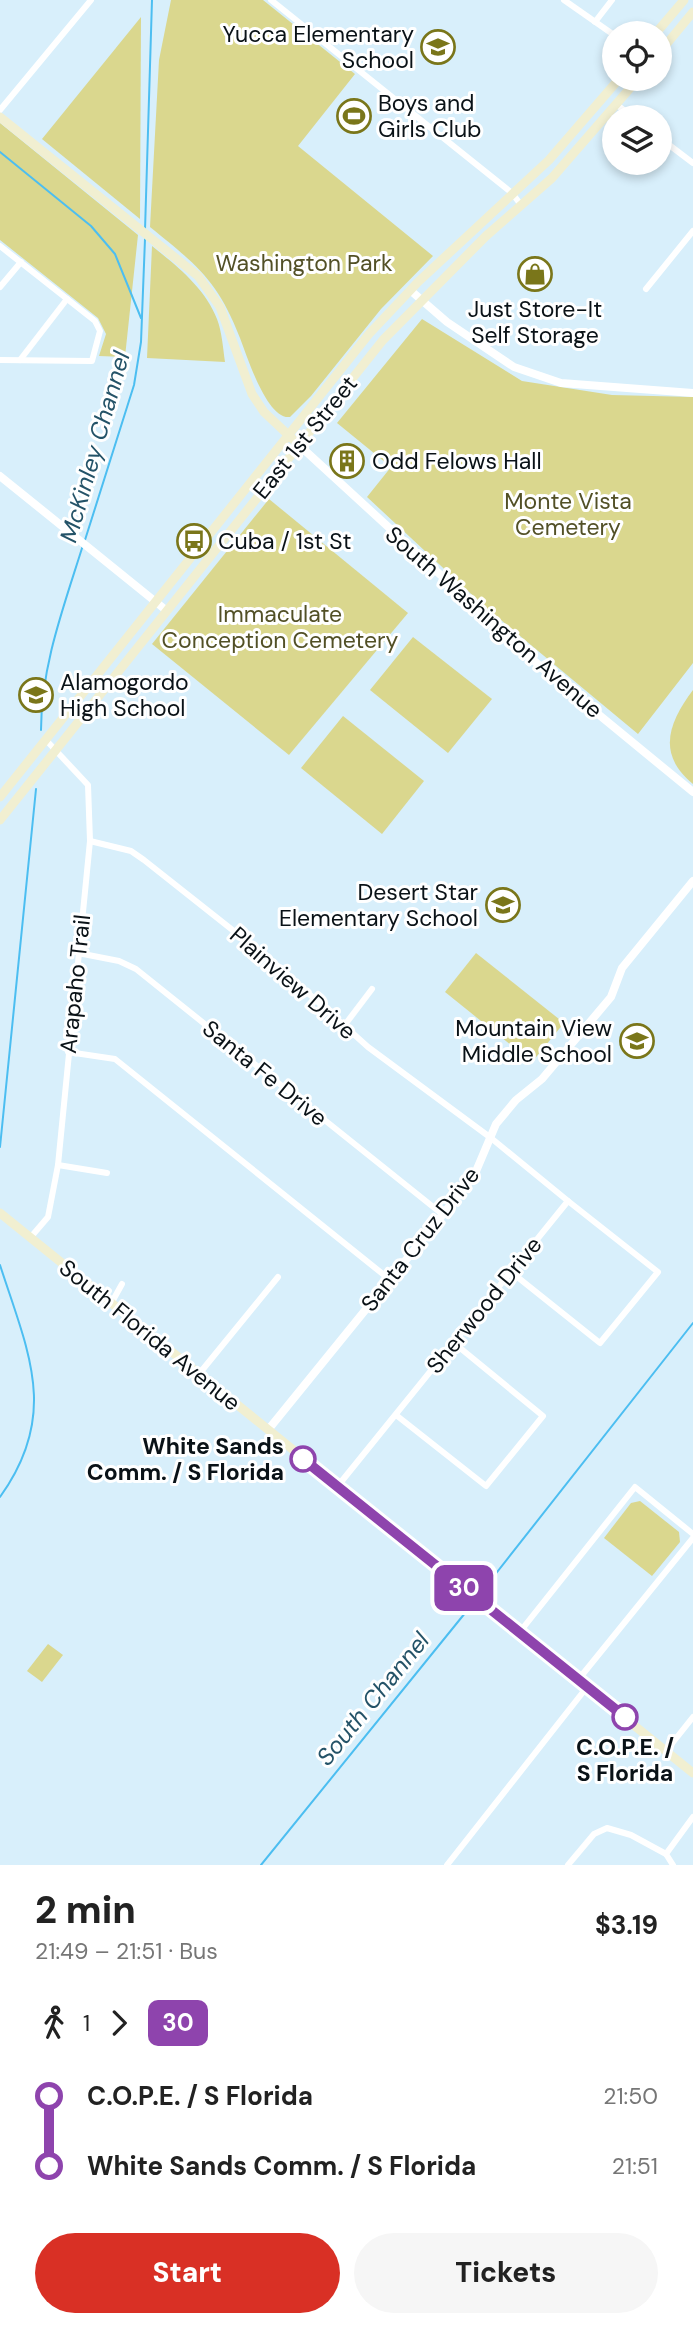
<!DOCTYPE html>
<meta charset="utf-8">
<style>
:root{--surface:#fff;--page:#f6f6f6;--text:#222;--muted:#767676;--accent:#d93025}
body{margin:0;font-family:"DM Sans",sans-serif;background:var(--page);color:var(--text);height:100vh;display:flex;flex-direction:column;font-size:26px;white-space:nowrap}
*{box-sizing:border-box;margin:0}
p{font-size:23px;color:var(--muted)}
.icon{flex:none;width:38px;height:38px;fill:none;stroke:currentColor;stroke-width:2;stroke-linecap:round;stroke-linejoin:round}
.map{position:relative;height:1865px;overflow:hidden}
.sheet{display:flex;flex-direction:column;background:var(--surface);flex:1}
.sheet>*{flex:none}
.badge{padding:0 14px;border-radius:10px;font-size:24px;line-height:46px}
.fabs{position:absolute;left:602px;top:21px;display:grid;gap:14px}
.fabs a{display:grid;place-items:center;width:70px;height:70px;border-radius:50%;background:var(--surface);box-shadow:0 4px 10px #0003;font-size:35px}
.map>.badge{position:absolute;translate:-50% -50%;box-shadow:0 0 0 4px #fff}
.legs{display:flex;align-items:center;gap:10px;height:77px;padding:0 35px;font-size:23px}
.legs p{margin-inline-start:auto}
.headline{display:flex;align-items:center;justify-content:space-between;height:119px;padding:0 35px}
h1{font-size:38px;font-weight:800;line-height:52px}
.primary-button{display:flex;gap:14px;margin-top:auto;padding:14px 35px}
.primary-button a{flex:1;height:80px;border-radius:42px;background:var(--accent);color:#fff;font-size:28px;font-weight:800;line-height:80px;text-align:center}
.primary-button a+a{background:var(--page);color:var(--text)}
ul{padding:0 35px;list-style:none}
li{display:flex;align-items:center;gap:24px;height:70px;font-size:26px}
li i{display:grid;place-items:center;width:10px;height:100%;margin:0 9px;background:currentColor}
li i::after{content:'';width:18px;height:18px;margin:-9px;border:5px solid;border-radius:50%;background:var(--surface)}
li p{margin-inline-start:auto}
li:first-child i{background:linear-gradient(#0000 50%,currentColor 0)}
li:last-child i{background:linear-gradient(currentColor 50%,#0000 0)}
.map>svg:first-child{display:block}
.green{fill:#dad78e}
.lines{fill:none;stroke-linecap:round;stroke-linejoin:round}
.stream{stroke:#4cbef1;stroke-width:2}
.minor{stroke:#fff;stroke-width:6}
.tertiary{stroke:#fff;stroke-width:8}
.secondary{stroke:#f1efd1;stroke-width:9}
.line-1-casing{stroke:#fff;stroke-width:16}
.line-1{stroke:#8e44ad;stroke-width:10}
.stop-1-dot{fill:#fff;stroke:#8e44ad;stroke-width:3.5}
.labels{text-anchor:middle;stroke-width:6;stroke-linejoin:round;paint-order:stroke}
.poi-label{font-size:23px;fill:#0a1217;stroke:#fff;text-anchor:start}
.park-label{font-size:23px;fill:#525026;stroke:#fff}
.street-label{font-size:23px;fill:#0a1217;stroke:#fff}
.stop-label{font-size:23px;font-weight:bold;fill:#0a1217;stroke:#fff;text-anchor:end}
.water-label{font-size:24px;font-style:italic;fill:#245368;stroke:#fff}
</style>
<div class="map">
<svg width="693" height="1865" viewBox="0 0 693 1865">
<rect width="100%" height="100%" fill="#d8effb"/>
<g class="green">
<path d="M171,0H263L355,74L298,146L433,256L381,309L311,396L290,417C267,420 247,356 240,338C218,281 197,265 150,227L159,60Z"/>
<polygon points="141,17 140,219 42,139"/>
<polygon points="0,123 138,235 125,357 99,356 106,334 98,318 0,240"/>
<path d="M152,246C177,266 205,288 217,319C222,332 223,348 225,362L147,358Z"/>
<polygon points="422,319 522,381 612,395 693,397 693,663 638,734 484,606 367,497 391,467 337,423"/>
<polygon points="269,499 408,613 289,755 152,644"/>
<polygon points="413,637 492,699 448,753 370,690"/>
<path d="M693,690V784C656,754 669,722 693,690Z"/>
<polygon points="343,716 424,781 382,834 301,768"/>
<polygon points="476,953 564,1023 532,1062 445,992"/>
<polygon points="640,1501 679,1532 680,1542 652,1576 604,1538 631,1503"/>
<polygon points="48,1644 63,1655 42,1682 27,1671"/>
</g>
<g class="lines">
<g class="stream">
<polyline points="0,152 91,226 115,254 141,318"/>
<polyline points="145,230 152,0"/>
<polyline points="85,540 134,385 141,342 145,239"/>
<path d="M41,730C41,666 64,606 83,545"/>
<polyline points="0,1147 36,789"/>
<path d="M0,1265C28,1352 60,1414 0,1497"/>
<polyline points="479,1595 693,1323"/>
<polyline points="261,1865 474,1602"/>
</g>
<g class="minor">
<polyline points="271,0 512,193 521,205"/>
<polyline points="564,0 614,35"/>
<polyline points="595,22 612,0"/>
<polyline points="617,105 633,117"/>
<polyline points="0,110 91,0"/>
<polyline points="660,138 693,163"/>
<polyline points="0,246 95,321 100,331 92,361 0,360"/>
<polyline points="0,287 21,262"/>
<polyline points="646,289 693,231"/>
<polyline points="20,360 67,299"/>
<polyline points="90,841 131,851 144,860 278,966 368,1047 491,1138 568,1201 337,1487"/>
<polyline points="78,953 119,961 136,969 442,1214"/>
<polyline points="344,1026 372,989"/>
<polyline points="68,1052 115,1059 389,1279"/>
<polyline points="58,1165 107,1173"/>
<polyline points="30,1238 48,1217 58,1165 90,841 88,785 46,740"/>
<polyline points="511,1272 600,1343 658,1272 568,1201"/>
<polyline points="112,1302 122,1284"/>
<polyline points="199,1374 278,1277"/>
<polyline points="396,1415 486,1486 543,1416 454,1343"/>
<polyline points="519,1633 635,1487 693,1534"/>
<polyline points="578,1680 693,1538"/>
<polyline points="666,1751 693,1717"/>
<polyline points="447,1865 587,1687"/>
<polyline points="568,1865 594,1834 607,1828 631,1835 666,1854"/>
<polyline points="673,1865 666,1854 693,1817"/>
</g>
<g class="tertiary">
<polyline points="410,290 447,322 514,367 561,383 693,393"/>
<polyline points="300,446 542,668 693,792"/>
<polyline points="0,476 167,611"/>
<polyline points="268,1430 474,1176 496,1124 516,1100 542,1079 611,997 622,968 693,881"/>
</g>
<g class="secondary">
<polyline points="656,33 684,0"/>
<polyline points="660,52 693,12"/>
<polyline points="0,117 198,276 220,307 252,394 264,412 300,446"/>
<polyline points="0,797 369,334 418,282 549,160 619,79"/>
<polyline points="0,820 383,340 486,236 552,178 638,79"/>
<polyline points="0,1213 693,1773"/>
</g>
</g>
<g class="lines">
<g class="line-1-casing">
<polyline id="line-1" points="303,1459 625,1717"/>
</g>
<use href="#line-1" class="line-1"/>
</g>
<defs>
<g id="school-ring" transform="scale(1.75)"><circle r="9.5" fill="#fff" stroke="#7a761a" stroke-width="1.5"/><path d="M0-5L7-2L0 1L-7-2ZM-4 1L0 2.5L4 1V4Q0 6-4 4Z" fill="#7a761a"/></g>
<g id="stadium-ring" transform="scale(1.75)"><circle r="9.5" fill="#fff" stroke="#7a761a" stroke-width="1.5"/><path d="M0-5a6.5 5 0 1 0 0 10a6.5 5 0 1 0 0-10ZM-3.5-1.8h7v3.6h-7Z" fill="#7a761a"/></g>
<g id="shop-ring" transform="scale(1.75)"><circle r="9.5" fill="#fff" stroke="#7a761a" stroke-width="1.5"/><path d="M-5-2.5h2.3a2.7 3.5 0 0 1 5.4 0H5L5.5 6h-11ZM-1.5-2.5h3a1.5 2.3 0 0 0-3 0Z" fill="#7a761a"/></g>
<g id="building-ring" transform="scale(1.75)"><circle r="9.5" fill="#fff" stroke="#7a761a" stroke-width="1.5"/><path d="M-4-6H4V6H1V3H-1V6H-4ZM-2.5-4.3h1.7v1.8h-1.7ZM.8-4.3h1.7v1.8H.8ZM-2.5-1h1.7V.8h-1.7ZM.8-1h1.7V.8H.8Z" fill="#7a761a"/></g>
<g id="bus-ring" transform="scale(1.75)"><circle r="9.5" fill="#fff" stroke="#7a761a" stroke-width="1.5"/><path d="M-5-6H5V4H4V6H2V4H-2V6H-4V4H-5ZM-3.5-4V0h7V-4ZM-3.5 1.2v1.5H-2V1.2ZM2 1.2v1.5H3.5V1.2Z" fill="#7a761a"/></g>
</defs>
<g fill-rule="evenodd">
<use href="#school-ring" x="438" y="47"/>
<use href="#stadium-ring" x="354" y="116"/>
<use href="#shop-ring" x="535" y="274"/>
<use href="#building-ring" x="347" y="461"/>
<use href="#bus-ring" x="194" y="541"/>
<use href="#school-ring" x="36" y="695"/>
<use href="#school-ring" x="503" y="905"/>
<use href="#school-ring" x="637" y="1041"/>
</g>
<g class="stop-1-dot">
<circle cx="303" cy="1459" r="12"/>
<circle cx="625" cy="1717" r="12"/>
</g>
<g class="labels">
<g class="poi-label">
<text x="414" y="42" text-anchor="end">Yucca Elementary<tspan x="414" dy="26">School</tspan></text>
<text x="378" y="111">Boys and<tspan x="378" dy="26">Girls Club</tspan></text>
<text x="535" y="317" text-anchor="middle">Just Store-It<tspan x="535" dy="26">Self Storage</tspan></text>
<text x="372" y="469">Odd Felows Hall</text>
<text x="218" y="549">Cuba / 1st St</text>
<text x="60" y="690">Alamogordo<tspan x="60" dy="26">High School</tspan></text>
<text x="478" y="900" text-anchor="end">Desert Star<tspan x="478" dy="26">Elementary School</tspan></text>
<text x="612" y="1036" text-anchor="end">Mountain View<tspan x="612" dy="26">Middle School</tspan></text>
</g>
<g class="park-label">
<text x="304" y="271">Washington Park</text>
<text x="568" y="509">Monte Vista<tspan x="568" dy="26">Cemetery</tspan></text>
<text x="280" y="622">Immaculate<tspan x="280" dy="26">Conception Cemetery</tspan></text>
</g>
<g class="street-label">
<text transform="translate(305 437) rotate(-51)" y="8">East 1st Street</text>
<text transform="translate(494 622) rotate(41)" y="8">South Washington Avenue</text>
<text transform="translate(293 983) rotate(41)" y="8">Plainview Drive</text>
<text transform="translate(75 984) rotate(-84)" y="8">Arapaho Trail</text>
<text transform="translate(265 1073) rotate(39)" y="8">Santa Fe Drive</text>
<text transform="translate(420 1239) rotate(-52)" y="8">Santa Cruz Drive</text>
<text transform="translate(484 1305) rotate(-51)" y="8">Sherwood Drive</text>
<text transform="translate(150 1335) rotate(39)" y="8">South Florida Avenue</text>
</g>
<g class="stop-label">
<text x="284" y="1454">White Sands<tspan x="284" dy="26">Comm. / S Florida</tspan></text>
<text x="625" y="1755" text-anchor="middle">C.O.P.E. /<tspan x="625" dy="26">S Florida</tspan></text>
</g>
<g class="water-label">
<text transform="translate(95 447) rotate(-74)" y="8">McKinley Channel</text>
<text transform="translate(373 1699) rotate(-51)" y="8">South Channel</text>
</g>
</g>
</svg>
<div class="fabs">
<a><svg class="icon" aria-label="locate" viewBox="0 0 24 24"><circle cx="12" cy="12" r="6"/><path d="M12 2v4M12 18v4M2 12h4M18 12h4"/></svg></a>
<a><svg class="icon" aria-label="layers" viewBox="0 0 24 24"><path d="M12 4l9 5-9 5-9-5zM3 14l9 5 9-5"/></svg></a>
</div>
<b class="badge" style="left:464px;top:1588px;background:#8e44ad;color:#fff">30</b>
</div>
<section class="sheet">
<div class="headline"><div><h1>2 min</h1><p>21:49 – 21:51 · Bus</p></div><b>$3.19</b></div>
<div class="legs"><svg class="icon" aria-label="walk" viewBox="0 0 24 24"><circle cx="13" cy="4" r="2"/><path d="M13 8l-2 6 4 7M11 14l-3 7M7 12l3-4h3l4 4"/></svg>1<svg class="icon" aria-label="forward" viewBox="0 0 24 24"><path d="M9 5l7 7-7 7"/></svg><b class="badge" style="background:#8e44ad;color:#fff">30</b></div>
<ul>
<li><i style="color:#8e44ad"></i><b>C.O.P.E. / S Florida</b><p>21:50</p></li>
<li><i style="color:#8e44ad"></i><b>White Sands Comm. / S Florida</b><p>21:51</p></li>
</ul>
<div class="primary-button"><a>Start</a><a>Tickets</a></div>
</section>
